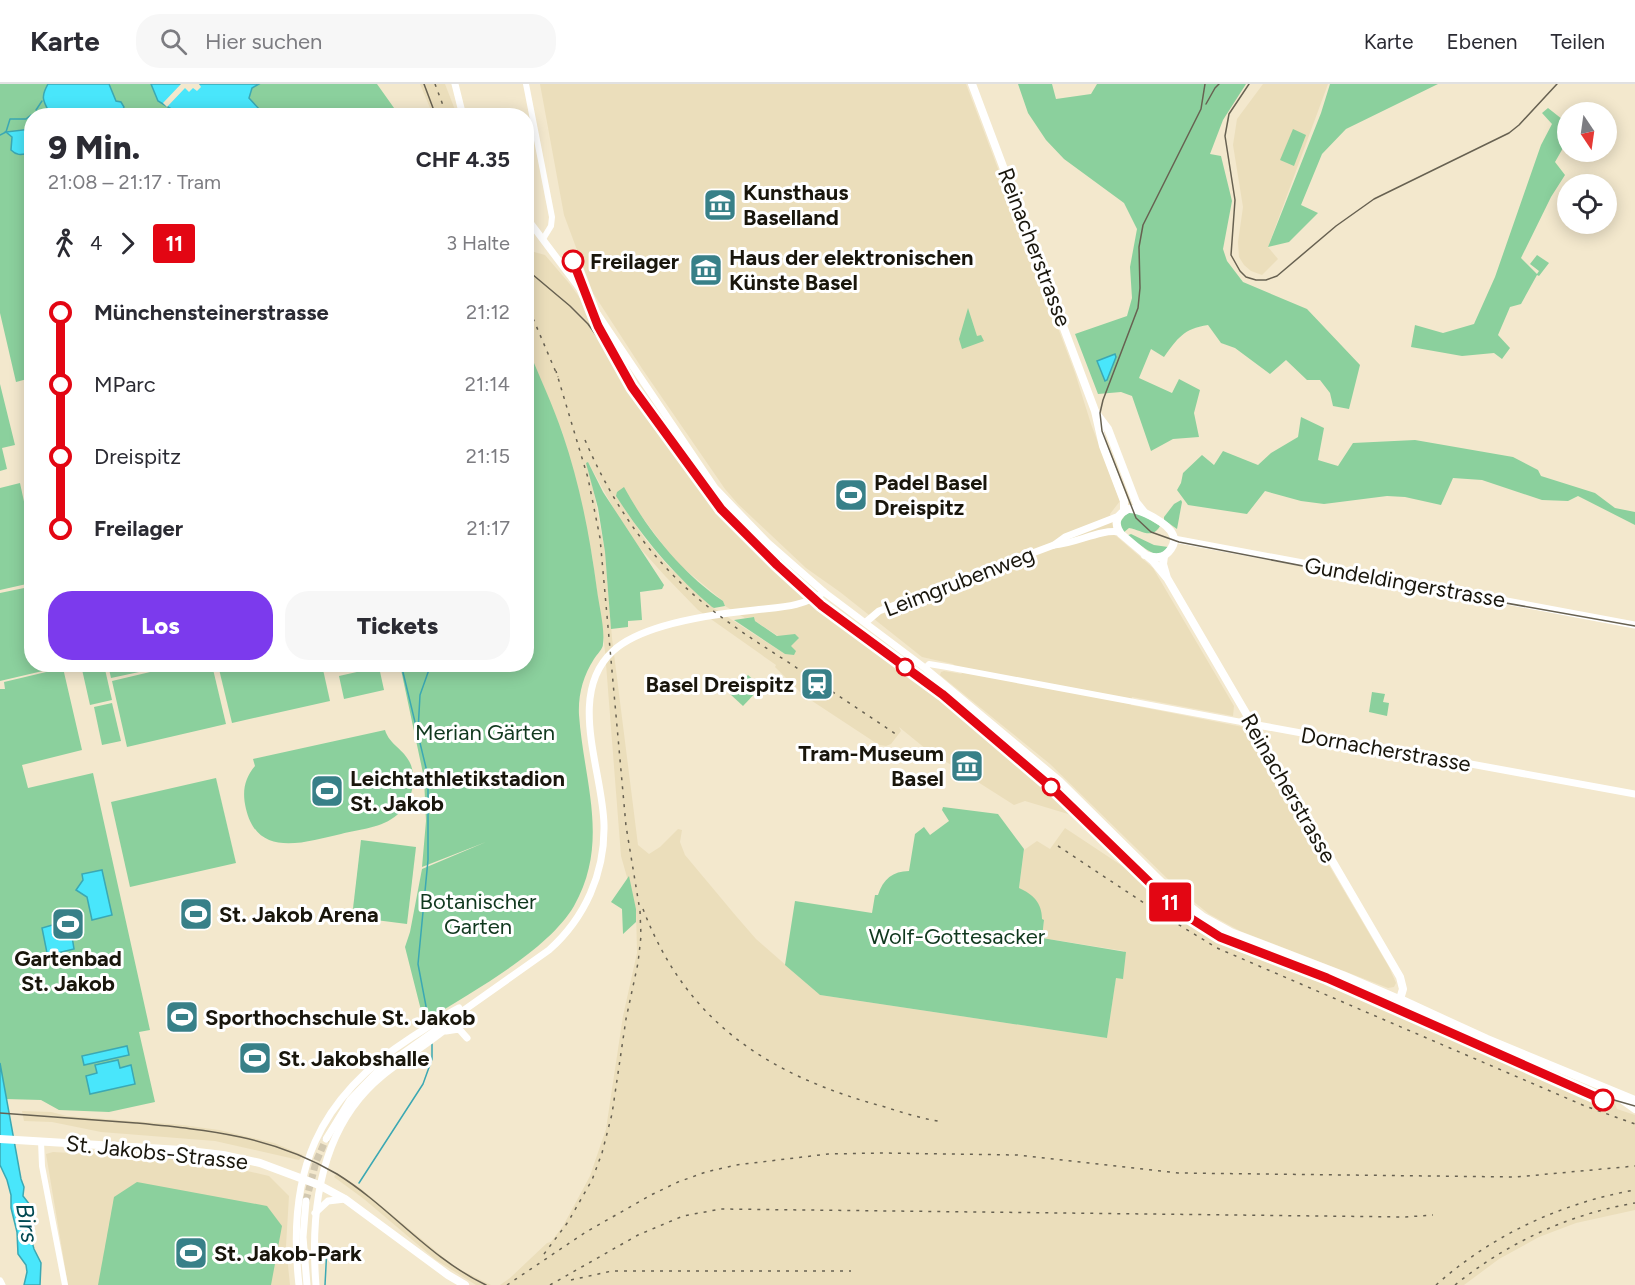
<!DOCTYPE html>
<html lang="de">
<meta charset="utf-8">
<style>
:root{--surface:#fff;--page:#f7f7f7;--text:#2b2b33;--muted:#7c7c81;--line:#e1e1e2;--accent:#7c3aed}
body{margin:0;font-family:Figtree,sans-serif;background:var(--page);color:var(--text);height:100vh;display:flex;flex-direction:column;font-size:22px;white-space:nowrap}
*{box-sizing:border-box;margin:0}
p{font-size:20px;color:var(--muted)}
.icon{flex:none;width:33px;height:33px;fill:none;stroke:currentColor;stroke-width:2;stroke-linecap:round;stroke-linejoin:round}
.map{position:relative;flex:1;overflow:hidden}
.sheet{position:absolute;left:24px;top:24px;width:510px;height:564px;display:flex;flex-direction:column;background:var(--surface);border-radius:24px;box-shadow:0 3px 15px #0003}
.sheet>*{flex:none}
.badge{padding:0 12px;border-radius:4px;font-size:21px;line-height:39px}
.needle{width:39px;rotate:167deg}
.controls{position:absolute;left:1557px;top:18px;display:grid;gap:12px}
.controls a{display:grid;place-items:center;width:60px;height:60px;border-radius:50%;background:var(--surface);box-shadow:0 3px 15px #0003;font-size:30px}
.map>.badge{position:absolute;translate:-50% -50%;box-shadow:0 0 0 3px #fff}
.legs{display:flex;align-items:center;gap:9px;height:66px;padding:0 24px;font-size:20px}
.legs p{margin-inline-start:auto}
.overview{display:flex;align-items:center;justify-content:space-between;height:102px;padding:0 24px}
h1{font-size:33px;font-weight:800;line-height:45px}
.primary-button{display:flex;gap:12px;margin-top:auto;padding:12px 24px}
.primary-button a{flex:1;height:69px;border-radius:24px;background:var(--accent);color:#fff;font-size:24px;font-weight:800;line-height:69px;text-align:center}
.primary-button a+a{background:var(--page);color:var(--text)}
ul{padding:0 24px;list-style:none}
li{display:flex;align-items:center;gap:21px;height:72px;font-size:22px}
li i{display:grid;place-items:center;width:9px;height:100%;margin:0 8px;background:currentColor}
li i::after{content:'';width:15px;height:15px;margin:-8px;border:4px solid;border-radius:50%;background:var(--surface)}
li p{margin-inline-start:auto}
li:first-child i{background:linear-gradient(#0000 50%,currentColor 0)}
li:last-child i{background:linear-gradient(currentColor 50%,#0000 0)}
header{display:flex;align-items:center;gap:36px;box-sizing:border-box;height:84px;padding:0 30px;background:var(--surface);border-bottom:2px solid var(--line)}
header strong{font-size:28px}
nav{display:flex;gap:33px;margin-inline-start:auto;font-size:21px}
.search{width:420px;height:54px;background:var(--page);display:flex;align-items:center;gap:15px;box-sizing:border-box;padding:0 21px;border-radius:24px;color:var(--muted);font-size:22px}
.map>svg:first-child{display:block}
.built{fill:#ebdebb;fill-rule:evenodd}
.green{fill:#8bd09d}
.water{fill:#49e6fb;stroke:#3ba8b3;stroke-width:1.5}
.pier{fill:#f3e8cd}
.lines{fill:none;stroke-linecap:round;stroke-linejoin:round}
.stream{stroke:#3ba8b3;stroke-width:1.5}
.secondary-tunnel{stroke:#d2c8b0;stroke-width:7;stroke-dasharray:7 3.5;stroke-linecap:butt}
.tertiary{stroke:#fff;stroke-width:6}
.secondary{stroke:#fff;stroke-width:7}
.primary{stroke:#fff;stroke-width:8}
.tram{stroke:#676151;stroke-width:1.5}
.rail{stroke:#676151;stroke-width:1.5;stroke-dasharray:3 6;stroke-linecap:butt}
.line-1-casing{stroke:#fff;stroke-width:14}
.line-1{stroke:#e30613;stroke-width:9}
.stop-1-dot{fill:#fff;stroke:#e30613;stroke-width:3}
.labels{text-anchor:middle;stroke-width:6;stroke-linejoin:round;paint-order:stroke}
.poi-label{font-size:22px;font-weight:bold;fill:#19160c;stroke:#fff;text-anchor:start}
.street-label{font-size:22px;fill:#19160c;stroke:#fff}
.stop-label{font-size:22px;font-weight:bold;fill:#19160c;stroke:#fff;text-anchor:start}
.park-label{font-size:22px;fill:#10381e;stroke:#fff}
.water-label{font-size:24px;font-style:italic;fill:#024a53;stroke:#fff}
</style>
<header>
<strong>Karte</strong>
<div class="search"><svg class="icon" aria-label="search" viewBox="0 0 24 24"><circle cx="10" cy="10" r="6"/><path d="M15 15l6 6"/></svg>Hier suchen</div>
<nav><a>Karte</a><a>Ebenen</a><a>Teilen</a></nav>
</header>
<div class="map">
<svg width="1635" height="1201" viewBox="0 0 1635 1201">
<rect width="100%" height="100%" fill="#f3e8cd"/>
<g class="built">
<polygon points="420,0 445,0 457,31 433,31"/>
<polygon points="540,0 966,0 1075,289 1091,340 1120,417 1110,430 1115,451 1153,484 1234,622 1233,632 1132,613 1131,621 1248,644 1389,883 1396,899 1394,903 1388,904 1240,847 1209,830 1178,805 1050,680 940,591 941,588 944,587 962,590 953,580 922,573 840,508 806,484 738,420 725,405 643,286 593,209 564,131"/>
<polygon points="1263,0 1328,0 1268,163 1278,175 1262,191 1251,187 1244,181 1239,173 1238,158 1243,123 1233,61 1237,35"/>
<path d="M527,166L545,171L569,199L611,257L624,280L705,398L724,423L755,455L805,501L804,509L819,521L827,520L856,541L853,546L864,556L873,551L909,578L1054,698L1085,732L1162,806L1182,823L1203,838L1222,848L1329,890L1547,987L1612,1013L1617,1025L1635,1031V1126L1576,1139L1539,1153L1499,1175L1464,1201H500L510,1194L547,1159L551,1158L563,1142L590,1092L606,1045L623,932L637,869L636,825L621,772L605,567L592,471L563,350L527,262ZM588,378L620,436L639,463L666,493L698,526L776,581L775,583L803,611L879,661L886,662L891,660L901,647L899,643L926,665L1014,721L1025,717L1078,733L1142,795L1065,744L1050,765L1037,757L1024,766L1019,804L1041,836H1044L1042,854L1124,867L1123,894L1116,893L1107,954L820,911L756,855L736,832L685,771L680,758L682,746L678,745L660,763L649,770L638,761L612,554L605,468ZM624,404L634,422L675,477L723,517L725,522L745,534L754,533L755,537L778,552L785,570L712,523L668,482L645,455L616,412Z"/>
<polygon points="22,1027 51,1028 67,1032 182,1041 219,1046 274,1059 303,1071 299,1076 215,1057 101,1048 52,1038 24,1037"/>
<polygon points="53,1068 180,1075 216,1080 269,1092 289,1112 286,1162 290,1201 68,1201 46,1070"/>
<polygon points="337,1089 360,1104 455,1183 491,1201 476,1201 436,1176 364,1115 334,1093"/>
</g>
<g class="green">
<polygon points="0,0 377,0 399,31 32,32 31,294 16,298 0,229"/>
<path d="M1018,0H1052L1056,15L1091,10L1097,0H1246L1223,36L1210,70L1221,72L1232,117L1223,165L1227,177L1243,198L1307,225L1360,281L1349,325L1333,322L1330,309L1320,296H1307L1286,276L1270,290L1235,264L1221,259L1208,241C1183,245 1178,254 1164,273L1151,265L1139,294L1172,309L1179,295L1200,306L1194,329L1199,353L1173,355L1151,367L1132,312L1121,308L1098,310L1075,250L1127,232L1132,214L1130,183L1137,145L1124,119L1064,75L1046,56L1028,29Z"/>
<polygon points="1330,0 1438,0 1346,45 1322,70 1301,121 1318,129 1289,158 1268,163 1321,29"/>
<polygon points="1548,24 1567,39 1567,57 1555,78 1565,91 1551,113 1521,174 1537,190 1539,187 1530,180 1537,171 1549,179 1539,192 1537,191 1521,220 1510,223 1498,251 1510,264 1502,275 1494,269 1462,272 1411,263 1415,241 1443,249 1474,240 1495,193 1541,61 1552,40 1542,29"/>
<polygon points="1293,45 1306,51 1294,82 1280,76"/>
<polygon points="968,224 977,252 981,251 984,257 962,265 959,255"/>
<path d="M527,262C539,292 553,321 563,351C580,401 590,453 597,506C599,522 605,544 603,560C603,565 597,570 594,575C583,592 578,611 579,631C584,699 610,758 574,822C547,868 469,909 424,938L405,863L410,848L422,785L486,758L422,783L426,737L424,694L400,581L526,580Z"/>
<polygon points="0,300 15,361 2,364 7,385 0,387"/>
<polygon points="1301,333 1324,344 1318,376 1338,382 1353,359 1415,356 1513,373 1538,386 1541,392 1595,409 1615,424 1635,428 1635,441 1578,412 1568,417 1542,416 1482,396 1453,394 1441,421 1405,413 1387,412 1324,420 1301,417 1265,407 1247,430 1188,421 1177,406 1181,399 1183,389 1202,371 1214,381 1223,367 1258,381 1271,369 1298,353"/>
<polygon points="588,378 603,408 664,501 662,505 640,508 642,536 628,537 628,543 611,545 605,468 598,424 586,379"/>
<polygon points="20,399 31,450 31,499 0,506 0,404"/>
<path d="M624,403C648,447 682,489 723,517L725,522L714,524L712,523C673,490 643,454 616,412L617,408Z"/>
<polygon points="1181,416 1182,418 1177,445 1164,436 1164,433 1174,420"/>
<path d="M1127,429H1139L1160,442C1152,456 1141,446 1129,444L1123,449L1120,438Z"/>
<path d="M1131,450L1154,461L1168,463C1159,474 1153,470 1143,463C1138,459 1131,456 1126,452Z"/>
<polygon points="29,503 32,514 32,580 46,581 47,586 0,597 0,509"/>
<polygon points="754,533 755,537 777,552 795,550 799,554 791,562 796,567 794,571 785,570 734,536"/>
<polygon points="184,580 212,581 226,640 127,663 112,597"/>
<polygon points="81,581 104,581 112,616 90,621"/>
<polygon points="108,581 108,580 172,581 111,594"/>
<polygon points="218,581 322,581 330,617 232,639"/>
<polygon points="379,583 384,606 344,615 339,592"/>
<polygon points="63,584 82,666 22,681 28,704 93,689 150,946 139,948 155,1018 109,1028 59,1026 41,1016 6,1015 0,979 0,605 5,605 4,598"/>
<polygon points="748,591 761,603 743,622 730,610"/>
<polygon points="1372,608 1385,610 1383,618 1389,619 1387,632 1369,628"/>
<polygon points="112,619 121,657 102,661 94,623"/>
<path d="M385,646C391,666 416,667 413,700C412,711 406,724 397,731C382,744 360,745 341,750C305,758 258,775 246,725C242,708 244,695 255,682L253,675Z"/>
<polygon points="216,694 236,779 130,803 111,718"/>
<path d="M943,723L998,730L1024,765L1019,804C1033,810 1042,819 1042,835L1044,836L1042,854L1126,868L1123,895L1116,894L1107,954L820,911L785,881L795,817L872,829L875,811H878C883,795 893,787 909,787L915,750L924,743L930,751L949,737L942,726Z"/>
<polygon points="361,756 416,763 407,840 352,833"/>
<polygon points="629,792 636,825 636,838 623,850 622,825 611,818"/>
<polygon points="137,1098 267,1122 282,1142 271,1201 98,1201 114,1113"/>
</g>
<g class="water">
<path d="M48,0H109L116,17L121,18L124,23L120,31H50C45,17 39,16 48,0Z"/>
<polygon points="151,0 259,0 252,4 249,14 259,25 270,31 181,31 158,17"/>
<path d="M31,45V69C23,70 18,73 11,66L12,53L6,48Z"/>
<polygon points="1115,270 1116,273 1107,296 1105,297 1097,277"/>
<polygon points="102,786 112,831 92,836 87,813 76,806 83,796 82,790"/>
<polygon points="66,837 70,840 74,865 49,871 47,869 42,844"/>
<polygon points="127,962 129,971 84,981 82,972"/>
<polygon points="118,976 120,984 131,981 135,1000 90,1010 86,992 97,989 95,981"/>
<polygon points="0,979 21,1095 24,1103 23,1112 30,1121 30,1140 34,1140 31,1154 34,1165 41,1179 40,1201 24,1201 27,1188 26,1181 18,1170 17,1148 11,1124 11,1111 7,1096 0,1081"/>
</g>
<polygon class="pier" points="181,0 199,0 201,3 197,7 193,4 189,8 185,4 167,23 163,19"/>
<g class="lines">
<g class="stream">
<polyline points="36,26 42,17"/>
<polyline points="0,51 6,48 10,35 26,35 31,31"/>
<polyline points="401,580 428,692 428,776 418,880 429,938"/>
<polyline points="418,647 420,611 431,580"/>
<polyline points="359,1099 423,1000 432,975 432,960"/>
<polyline points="325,1201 327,1163"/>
</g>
<polyline class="secondary-tunnel" points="306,1117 316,1078 326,1055"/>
<g class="tertiary">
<polyline points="526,0 552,133 551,142 543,155"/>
<polyline points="925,584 929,580 947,583 1252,640"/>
<polyline points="41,1057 42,1082 65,1201"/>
</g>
<g class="secondary">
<polyline points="455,0 463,32"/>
<polyline points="526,133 586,213 715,404 768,459 824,508 925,584 1060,697 1158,794 1177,812 1203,832 1232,848 1344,891 1400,915"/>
<polyline points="1174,455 1635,541"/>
<polyline points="1054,461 1065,453 1119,432"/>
<path d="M866,538L879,527L1054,461C1075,460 1100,445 1119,448"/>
<polyline points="1252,640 1635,710"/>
<polyline points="446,947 459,945 467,954"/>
<path d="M326,1055L350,1016L378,987L549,866C585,834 605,789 604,741C603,687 566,610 613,567C643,539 715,530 755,526C780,523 803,523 824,508"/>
<polyline points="306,1117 303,1153 307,1201"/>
<polyline points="315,1129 328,1117 345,1115"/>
<polyline points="0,1197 2,1201"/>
<path d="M299,1201C286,1089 317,1014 412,953C428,943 443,932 459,924"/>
<path d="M316,1201C310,1126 320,1043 382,992C409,970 440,953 466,928"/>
</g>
<g class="primary">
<polyline points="972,0 1095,327 1103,362 1124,417 1124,427"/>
<polyline points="1096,329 1108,345 1136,418 1144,428"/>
<path d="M1145,471C1150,472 1154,474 1159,473C1168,472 1177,460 1173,451C1168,439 1140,424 1128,425C1117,430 1113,440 1121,450L1153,477L1166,493"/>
<polyline points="1164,472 1163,480 1167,494 1400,893 1403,905 1400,915 1487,955 1635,1016"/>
<polyline points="1617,1012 1635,1025"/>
<polyline points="0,1055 181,1066 223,1071 260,1079 319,1101 345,1115 448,1191 465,1201"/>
</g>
<g class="tram">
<polyline points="424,0 436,32"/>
<polyline points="1205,0 1201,25 1143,141 1139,163 1140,204 1138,224 1103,316 1100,329 1102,347 1136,434 1151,448 1179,458 1365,494 1635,542"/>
<polyline points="1249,0 1229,30 1225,52 1235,116 1231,171 1240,187 1246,193 1256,196 1266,196 1277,192 1336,142 1374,115 1509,49 1519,41 1557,0"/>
<polyline points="1206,20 1215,4 1219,0"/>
<polyline points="526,185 570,222 588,240 713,411 755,456 829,525 928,596 1036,688 1181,824 1222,850 1329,891 1607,1014 1635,1022"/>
<path d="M0,1029C45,1032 91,1036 136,1039C209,1046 273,1052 337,1090C390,1123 429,1174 486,1201"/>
</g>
<g class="rail">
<polyline points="435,0 447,32"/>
<polyline points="526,218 558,293"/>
<path d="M585,356C606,405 634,451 671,489C706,526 749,553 791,580C826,604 862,627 897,651"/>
<polyline points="1058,762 1153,825 1217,864 1585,1022 1635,1040"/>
<path d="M643,825C687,940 770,992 885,1023C904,1029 923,1035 943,1038"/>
<polyline points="544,1170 568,1138 592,1096 602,1069 612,1030 626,935 638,879 641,852 640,827 626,742 600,454 588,394 556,287"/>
<polyline points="571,1196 612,1187 851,1187"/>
<polyline points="507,1201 586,1148 651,1111 678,1098 706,1088 736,1081 828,1070 882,1069 1017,1071 1178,1089 1516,1093 1635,1082"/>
<polyline points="550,1201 638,1151 683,1132 721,1125 1405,1133 1433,1131"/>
<path d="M1436,1201C1492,1151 1561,1119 1635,1106"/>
<path d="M1455,1201C1507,1159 1569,1130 1635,1119"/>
</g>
</g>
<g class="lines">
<g class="line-1-casing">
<polyline id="line-1" points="573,177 598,242 632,303 721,425 777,481 821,521 942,610 1051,703 1179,827 1220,853 1327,894 1603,1016"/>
</g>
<use href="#line-1" class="line-1"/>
</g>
<defs>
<g id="museum-square" transform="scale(1.725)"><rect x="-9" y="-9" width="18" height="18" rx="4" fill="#388088" stroke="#fff"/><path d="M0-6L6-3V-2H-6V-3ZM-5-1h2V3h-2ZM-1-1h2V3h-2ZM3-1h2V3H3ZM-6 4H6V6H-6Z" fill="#fff"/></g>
<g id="stadium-square" transform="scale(1.725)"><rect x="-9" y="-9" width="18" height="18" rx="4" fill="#388088" stroke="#fff"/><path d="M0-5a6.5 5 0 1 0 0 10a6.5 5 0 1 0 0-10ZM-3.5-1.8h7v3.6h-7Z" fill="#fff"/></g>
<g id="station-square" transform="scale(1.725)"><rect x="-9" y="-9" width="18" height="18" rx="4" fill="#388088" stroke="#fff"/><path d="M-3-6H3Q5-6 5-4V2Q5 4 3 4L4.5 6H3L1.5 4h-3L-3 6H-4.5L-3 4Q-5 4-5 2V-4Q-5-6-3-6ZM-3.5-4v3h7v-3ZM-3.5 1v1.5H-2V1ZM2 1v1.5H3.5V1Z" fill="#fff"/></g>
</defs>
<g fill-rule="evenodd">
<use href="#museum-square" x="720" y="121"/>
<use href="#museum-square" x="706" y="186"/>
<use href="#stadium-square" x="851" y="411"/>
<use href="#station-square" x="817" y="600"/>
<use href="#museum-square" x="967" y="682"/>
<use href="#stadium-square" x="327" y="707"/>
<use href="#stadium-square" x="196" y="830"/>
<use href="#stadium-square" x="68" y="840"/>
<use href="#stadium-square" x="182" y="933"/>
<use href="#stadium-square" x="255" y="974"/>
<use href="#stadium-square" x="191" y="1169"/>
</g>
<g class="stop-1-dot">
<circle cx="573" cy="177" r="10"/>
<circle cx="905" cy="583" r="8"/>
<circle cx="1051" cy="703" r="8"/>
<circle cx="1603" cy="1016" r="10"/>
</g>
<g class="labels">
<g class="poi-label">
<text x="743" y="116">Kunsthaus<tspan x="743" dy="25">Baselland</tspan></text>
<text x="729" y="181">Haus der elektronischen<tspan x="729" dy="25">Künste Basel</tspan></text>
<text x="874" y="406">Padel Basel<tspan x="874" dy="25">Dreispitz</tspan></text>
<text x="794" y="608" text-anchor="end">Basel Dreispitz</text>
<text x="944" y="677" text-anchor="end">Tram-Museum<tspan x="944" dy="25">Basel</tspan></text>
<text x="350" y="702">Leichtathletikstadion<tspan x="350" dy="25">St. Jakob</tspan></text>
<text x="219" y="838">St. Jakob Arena</text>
<text x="68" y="882" text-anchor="middle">Gartenbad<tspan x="68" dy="25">St. Jakob</tspan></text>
<text x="205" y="941">Sporthochschule St. Jakob</text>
<text x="278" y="982">St. Jakobshalle</text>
<text x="214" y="1177">St. Jakob-Park</text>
</g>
<g class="street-label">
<text transform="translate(1035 163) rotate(69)" y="8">Reinacherstrasse</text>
<text transform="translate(959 497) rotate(-21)" y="8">Leimgrubenweg</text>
<text transform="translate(1405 498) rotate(10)" y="8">Gundeldingerstrasse</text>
<text transform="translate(1386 665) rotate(10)" y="8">Dornacherstrasse</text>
<text transform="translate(1289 704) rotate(60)" y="8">Reinacherstrasse</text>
<text transform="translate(157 1068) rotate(6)" y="8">St. Jakobs-Strasse</text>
</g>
<g class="stop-label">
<text x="590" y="185">Freilager</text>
</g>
<g class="park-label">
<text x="485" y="656">Merian Gärten</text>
<text x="478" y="825">Botanischer<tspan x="478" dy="25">Garten</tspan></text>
<text x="957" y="860">Wolf-Gottesacker</text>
</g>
<g class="water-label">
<text transform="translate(27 1139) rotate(81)" y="8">Birs</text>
</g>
</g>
</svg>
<div class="controls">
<a><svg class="needle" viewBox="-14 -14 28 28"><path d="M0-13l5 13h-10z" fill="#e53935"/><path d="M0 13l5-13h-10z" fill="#7c7c81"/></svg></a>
<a><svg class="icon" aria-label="locate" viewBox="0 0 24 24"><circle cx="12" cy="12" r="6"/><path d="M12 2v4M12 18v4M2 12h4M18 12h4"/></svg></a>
</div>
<b class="badge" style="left:1170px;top:818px;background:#e30613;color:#fff">11</b>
<section class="sheet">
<div class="overview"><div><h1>9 Min.</h1><p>21:08 – 21:17 · Tram</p></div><b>CHF 4.35</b></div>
<div class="legs"><svg class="icon" aria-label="walk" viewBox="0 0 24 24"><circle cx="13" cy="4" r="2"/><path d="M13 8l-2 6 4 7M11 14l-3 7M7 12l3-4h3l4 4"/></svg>4<svg class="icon" aria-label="forward" viewBox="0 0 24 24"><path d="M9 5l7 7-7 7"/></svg><b class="badge" style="background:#e30613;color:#fff">11</b><p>3 Halte</p></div>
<ul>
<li><i style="color:#e30613"></i><b>Münchensteinerstrasse</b><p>21:12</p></li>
<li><i style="color:#e30613"></i><span>MParc</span><p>21:14</p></li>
<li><i style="color:#e30613"></i><span>Dreispitz</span><p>21:15</p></li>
<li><i style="color:#e30613"></i><b>Freilager</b><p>21:17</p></li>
</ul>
<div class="primary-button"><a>Los</a><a>Tickets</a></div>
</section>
</div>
